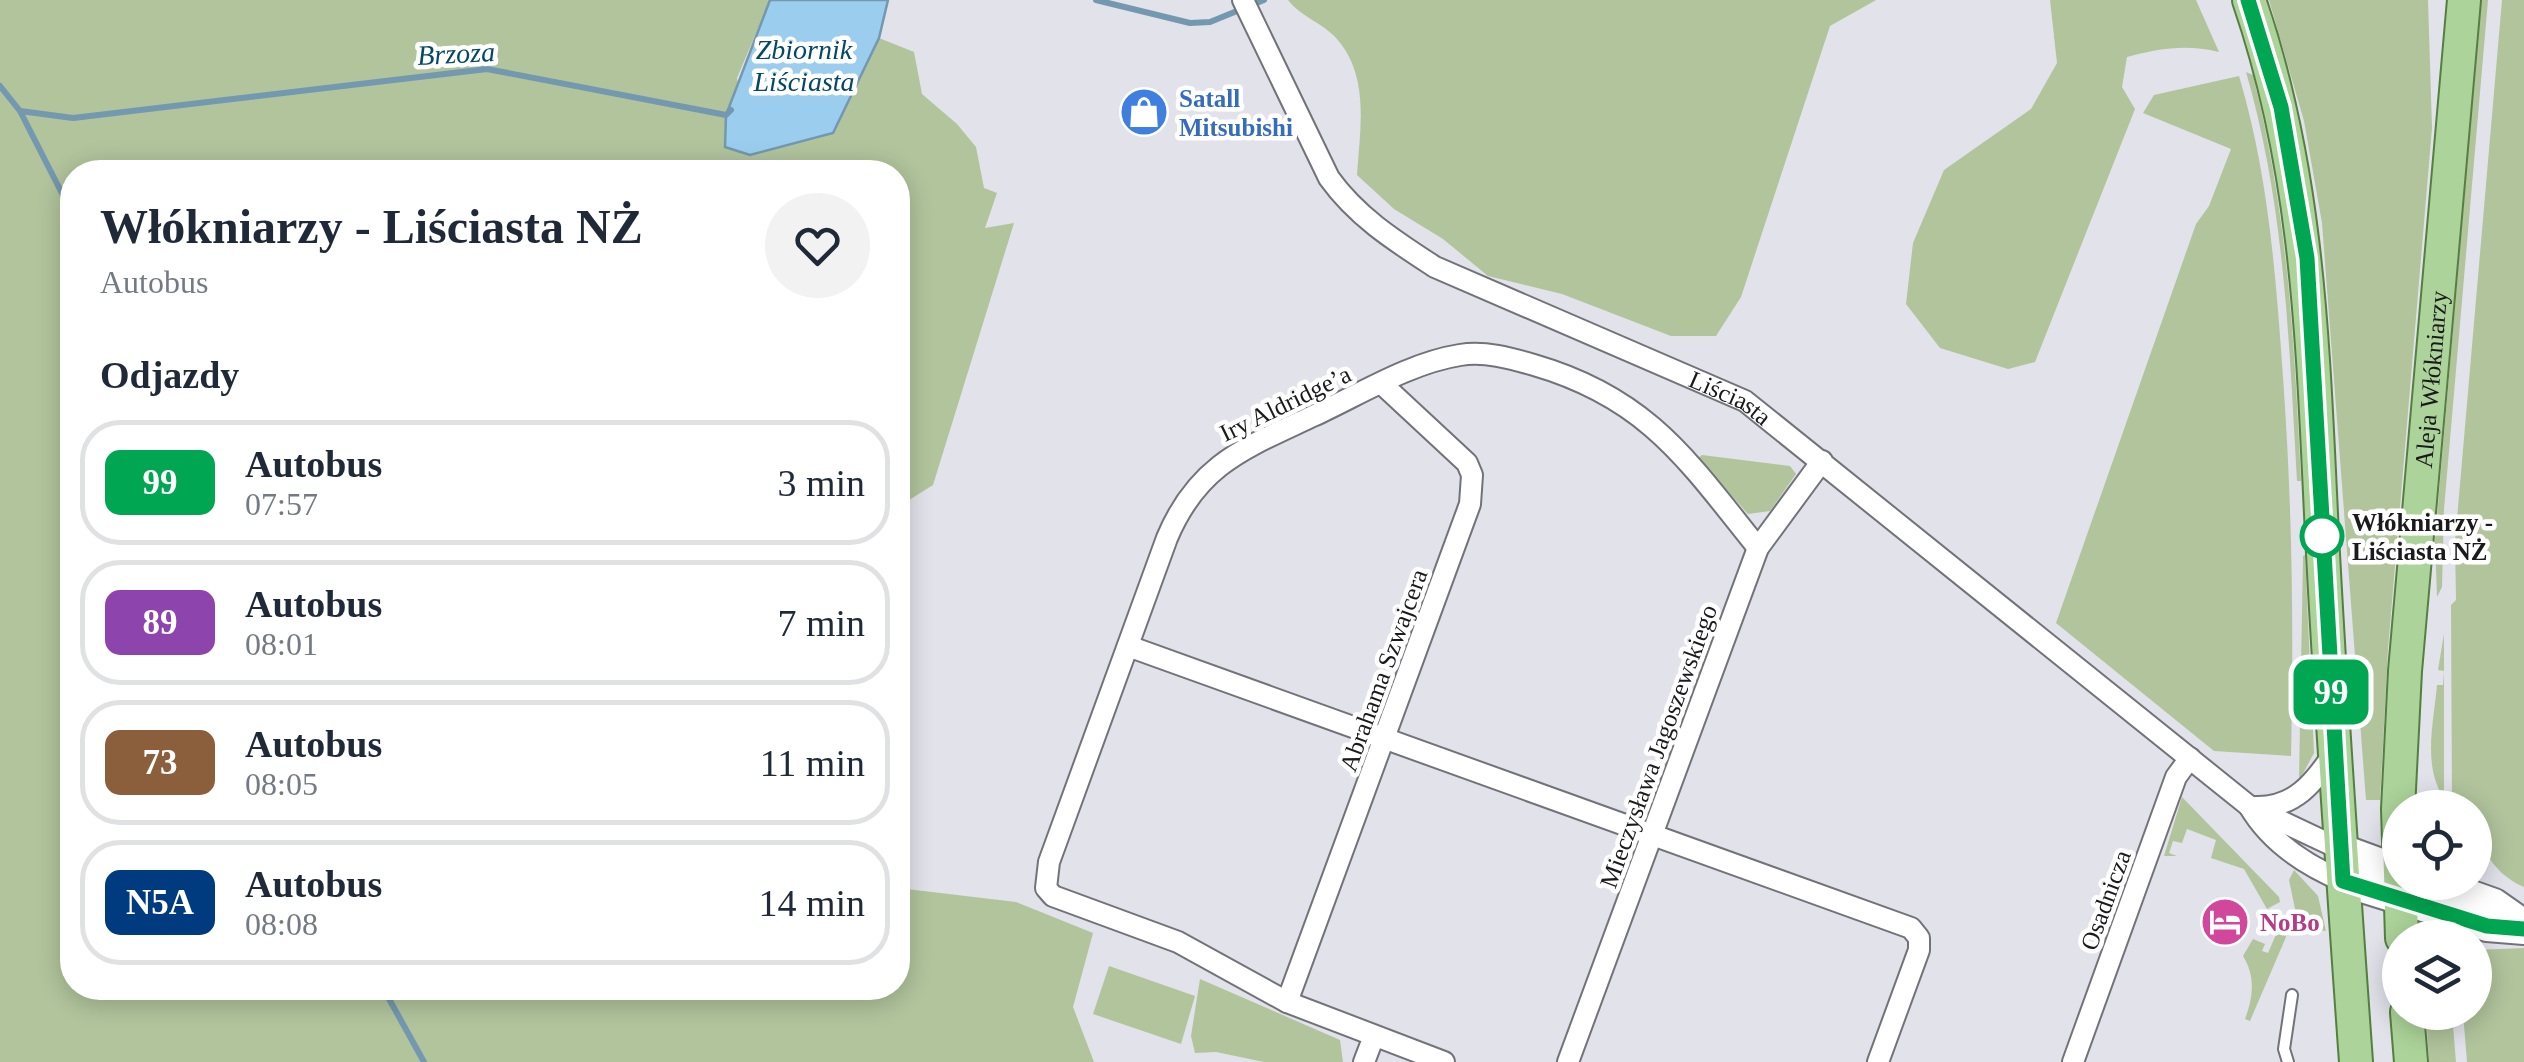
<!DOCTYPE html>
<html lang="pl">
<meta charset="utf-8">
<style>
:root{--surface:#fff;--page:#f2f2f3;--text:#1f2937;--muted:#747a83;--line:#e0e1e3}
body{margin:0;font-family:Georgia,serif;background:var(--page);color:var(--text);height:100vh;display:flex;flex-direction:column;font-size:38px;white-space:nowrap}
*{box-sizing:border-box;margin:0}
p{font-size:32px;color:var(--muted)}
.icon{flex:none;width:55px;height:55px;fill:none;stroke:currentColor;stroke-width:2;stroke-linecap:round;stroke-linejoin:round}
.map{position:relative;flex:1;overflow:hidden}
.panel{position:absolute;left:60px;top:160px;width:850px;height:840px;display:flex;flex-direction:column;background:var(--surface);border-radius:40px;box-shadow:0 5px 25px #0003}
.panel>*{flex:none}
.badge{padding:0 20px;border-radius:15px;font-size:35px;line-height:65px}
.tools{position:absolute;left:2382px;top:790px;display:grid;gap:20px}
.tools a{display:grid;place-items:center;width:110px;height:110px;border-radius:50%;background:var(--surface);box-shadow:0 5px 25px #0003;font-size:50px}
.map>.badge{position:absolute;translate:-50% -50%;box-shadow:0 0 0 5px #fff}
h2{padding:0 40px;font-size:38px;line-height:90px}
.round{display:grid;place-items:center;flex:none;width:105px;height:105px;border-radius:52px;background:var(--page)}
.summary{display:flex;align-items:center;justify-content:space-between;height:170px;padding:0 40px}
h1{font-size:48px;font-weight:600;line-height:75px}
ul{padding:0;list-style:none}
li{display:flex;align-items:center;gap:30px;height:125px;margin:0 20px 15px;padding:0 20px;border:5px solid var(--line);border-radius:40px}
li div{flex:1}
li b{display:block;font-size:38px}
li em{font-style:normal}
li .badge{min-width:110px;font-weight:700;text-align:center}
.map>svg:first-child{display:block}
.green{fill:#b1c49c}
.water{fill:#9bceee;stroke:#7498af;stroke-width:2.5}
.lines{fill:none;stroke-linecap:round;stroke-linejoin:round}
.stream{stroke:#7498af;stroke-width:6}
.lane-casing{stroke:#72737a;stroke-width:14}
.street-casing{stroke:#72737a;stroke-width:24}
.secondary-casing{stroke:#72737a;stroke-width:34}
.primary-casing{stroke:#557f41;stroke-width:36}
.lane{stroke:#fff;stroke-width:10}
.street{stroke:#fff;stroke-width:20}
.secondary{stroke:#fff;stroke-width:30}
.primary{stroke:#acd399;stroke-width:32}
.line-casing{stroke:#fff;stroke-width:22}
.line{stroke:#00a651;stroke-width:15}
.stop-dot{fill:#fff;stroke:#00a651;stroke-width:5}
.labels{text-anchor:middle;stroke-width:9;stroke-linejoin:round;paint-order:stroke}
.shop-label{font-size:25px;font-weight:bold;fill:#366cbe;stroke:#fff;text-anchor:start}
.street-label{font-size:25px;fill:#1a1a1d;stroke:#fff}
.stop-label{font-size:25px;font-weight:bold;fill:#1a1a1d;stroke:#fff;text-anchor:start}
.hotel-label{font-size:25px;font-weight:bold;fill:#b23c85;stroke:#fff;text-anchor:start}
.water-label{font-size:28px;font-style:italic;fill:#044766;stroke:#fff}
</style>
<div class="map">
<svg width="2524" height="1062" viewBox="0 0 2524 1062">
<rect width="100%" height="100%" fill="#e2e2eb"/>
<g class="green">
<polygon points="0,0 770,0 737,78 750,155 833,133 879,38 914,52 922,94 957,124 976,147 984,188 997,193 985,228 1014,223 933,485 898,507 898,172 72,172 72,988 898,988 898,888 1016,902 1093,933 1073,1007 1094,1062 0,1062"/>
<path d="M1288,0H1876L1830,26L1741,297L1716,336H1671L1562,294L1488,276L1443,239L1394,209L1357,175C1360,129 1370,77 1337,39C1323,23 1301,17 1288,0Z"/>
<path d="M2050,0H2196L2219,52C2187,44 2159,48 2127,57L2122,87L2135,109L2035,362L2008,369L1940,348L1906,304L1913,243L1944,170L2031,109L2057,63Z"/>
<polygon points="2269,0 2428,0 2432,128 2388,649 2380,800 2366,800 2322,223 2304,121"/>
<polygon points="2481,0 2488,0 2444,509 2442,587 2437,597 2435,540"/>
<path d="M2502,0H2524V887C2491,873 2475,841 2475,808L2452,807L2451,605L2456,600L2455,542Z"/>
<path d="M2246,72L2253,75C2288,216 2294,338 2301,481H2297C2289,343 2285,206 2246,72Z"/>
<path d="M2239,76C2267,170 2275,265 2282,363C2292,498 2294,619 2291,756L2214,751L2056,623L2196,224L2209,206L2231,149L2143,113L2154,95Z"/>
<polygon points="1702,455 1790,466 1796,474 1770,511 1748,514 1698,458"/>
<polygon points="2305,555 2314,753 2299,781 2303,556"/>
<path d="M2444,634V798C2422,766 2434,721 2437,685H2443L2444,671L2438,670Z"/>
<polygon points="2182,797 2279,897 2280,902 2267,909 2244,869 2211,858 2216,840 2187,829 2182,843 2173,841 2169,853 2177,856 2164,856"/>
<polygon points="2294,870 2318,896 2326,931 2299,928 2289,880"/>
<path d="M2282,913L2286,937L2250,1021L2245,1019C2253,998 2256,977 2243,956L2253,939L2265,944L2262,951L2268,953L2278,930L2270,915Z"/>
<polygon points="2524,948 2524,1062 2467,1062 2463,1013 2475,1012 2475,950"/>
<polygon points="1109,966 1195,996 1181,1044 1093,1014"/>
<polygon points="1200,979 1340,1040 1343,1062 1264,1062 1216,1052 1195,1053 1191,1036"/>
<polygon points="2426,1013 2452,1013 2456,1062 2429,1062"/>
</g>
<polygon class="water" points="770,0 888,0 879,38 833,133 750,155 725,147 726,115"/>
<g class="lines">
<g class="stream">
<polyline points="1096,0 1190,23 1210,22 1264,0"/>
<polyline points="0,86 20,111 72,213"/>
<polyline points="20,111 73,118 487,69 726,115 731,110"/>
<polyline points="383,988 424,1062"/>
</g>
<g class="lane-casing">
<polyline id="lane" points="2288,1062 2284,1049 2292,995"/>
</g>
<g class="street-casing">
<g id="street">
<path id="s1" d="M1243,0L1329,178C1357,217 1395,241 1435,267L1745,401L2249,806L2340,849"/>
<polyline points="1128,646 1911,928 1919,938 1919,950 1878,1062"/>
<path d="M2249,806C2270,842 2305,865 2343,881"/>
<path d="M2256,807C2294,808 2314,783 2334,753"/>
<polyline points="1287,1002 1470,504 1472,475 1467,463 1382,384"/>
<polyline points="1364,1062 1374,1036"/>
<path d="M1444,1062L1287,1002L1178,942L1053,896L1046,888L1049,862L1167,538C1198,464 1245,448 1313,416C1359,395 1409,363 1460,355C1485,351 1510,358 1534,365C1648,398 1688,461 1758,548"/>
<polyline points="1568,1062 1758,548 1822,461"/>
<polyline points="2073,1062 2176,777 2190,758"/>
</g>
</g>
<g class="secondary-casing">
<g id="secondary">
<polyline points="2340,849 2400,871"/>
<polyline points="2343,881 2487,926 2524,929"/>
<polyline points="2432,882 2494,904 2524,925"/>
</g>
</g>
<g class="primary-casing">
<g id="primary">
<path d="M2249,0C2312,183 2313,363 2323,554C2332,724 2344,893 2356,1062"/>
<path id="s2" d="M2402,938L2398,809L2405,671L2464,0"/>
<polyline points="2407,1012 2411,1062"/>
</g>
</g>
<use href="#lane" class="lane"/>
<use href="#street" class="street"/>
<use href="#secondary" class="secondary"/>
<use href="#primary" class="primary"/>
</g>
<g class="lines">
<g class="line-casing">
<polyline id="line" points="2248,0 2281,107 2307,258 2343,881 2487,926 2524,929"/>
</g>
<use href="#line" class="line"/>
</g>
<defs>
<g id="shop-disc" transform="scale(2.5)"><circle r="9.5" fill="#3f7fe0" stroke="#fff"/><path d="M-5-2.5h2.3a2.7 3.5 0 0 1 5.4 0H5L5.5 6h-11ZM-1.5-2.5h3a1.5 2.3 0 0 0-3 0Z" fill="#fff"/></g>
<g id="hotel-disc" transform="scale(2.5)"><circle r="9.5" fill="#d1479c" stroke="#fff"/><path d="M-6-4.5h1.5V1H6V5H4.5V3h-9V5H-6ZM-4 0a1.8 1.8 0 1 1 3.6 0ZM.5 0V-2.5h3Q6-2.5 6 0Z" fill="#fff"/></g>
</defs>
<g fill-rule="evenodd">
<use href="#shop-disc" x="1144" y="112"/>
<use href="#hotel-disc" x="2225" y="922"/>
</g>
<circle class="stop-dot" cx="2322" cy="536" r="20"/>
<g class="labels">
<g class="shop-label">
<text x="1179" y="107">Satall<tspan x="1179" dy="29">Mitsubishi</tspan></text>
</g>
<g class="street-label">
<text dy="9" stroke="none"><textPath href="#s2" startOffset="560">Aleja Włókniarzy</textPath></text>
<text dy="9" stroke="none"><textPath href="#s1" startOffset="660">Liściasta</textPath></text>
<text transform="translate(1285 403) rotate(-26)" y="9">Iry Aldridge’a</text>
<text transform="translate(1383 670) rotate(-70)" y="9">Abrahama Szwajcera</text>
<text transform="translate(1658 746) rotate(-70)" y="9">Mieczysława Jagoszewskiego</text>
<text transform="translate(2105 900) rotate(-70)" y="9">Osadnicza</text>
</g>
<g class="stop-label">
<text x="2352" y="531">Włókniarzy -<tspan x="2352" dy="29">Liściasta NŻ</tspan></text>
</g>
<g class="hotel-label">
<text x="2260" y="931">NoBo</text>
</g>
<g class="water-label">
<text x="804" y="59">Zbiornik<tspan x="804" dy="32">Liściasta</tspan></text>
<text transform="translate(456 53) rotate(-3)" y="10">Brzoza</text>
</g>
</g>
</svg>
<div class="tools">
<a><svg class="icon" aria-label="locate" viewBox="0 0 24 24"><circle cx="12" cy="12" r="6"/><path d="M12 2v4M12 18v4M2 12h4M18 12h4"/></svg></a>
<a><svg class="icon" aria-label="layers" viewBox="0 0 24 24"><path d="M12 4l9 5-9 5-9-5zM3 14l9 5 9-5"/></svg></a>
</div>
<b class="badge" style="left:2331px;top:692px;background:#00a651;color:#fff">99</b>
<section class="panel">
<div class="summary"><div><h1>Włókniarzy - Liściasta NŻ</h1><p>Autobus</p></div><a class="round"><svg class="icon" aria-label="heart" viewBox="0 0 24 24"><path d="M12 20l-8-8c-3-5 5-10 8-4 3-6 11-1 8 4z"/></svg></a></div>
<h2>Odjazdy</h2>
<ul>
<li><span class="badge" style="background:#00a651;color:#fff">99</span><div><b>Autobus</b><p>07:57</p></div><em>3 min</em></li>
<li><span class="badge" style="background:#8e44ad;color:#fff">89</span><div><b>Autobus</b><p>08:01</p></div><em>7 min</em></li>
<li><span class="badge" style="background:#8b5e3c;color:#fff">73</span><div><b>Autobus</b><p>08:05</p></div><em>11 min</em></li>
<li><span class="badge" style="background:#003b80;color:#fff">N5A</span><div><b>Autobus</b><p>08:08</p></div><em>14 min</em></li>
</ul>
</section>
</div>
